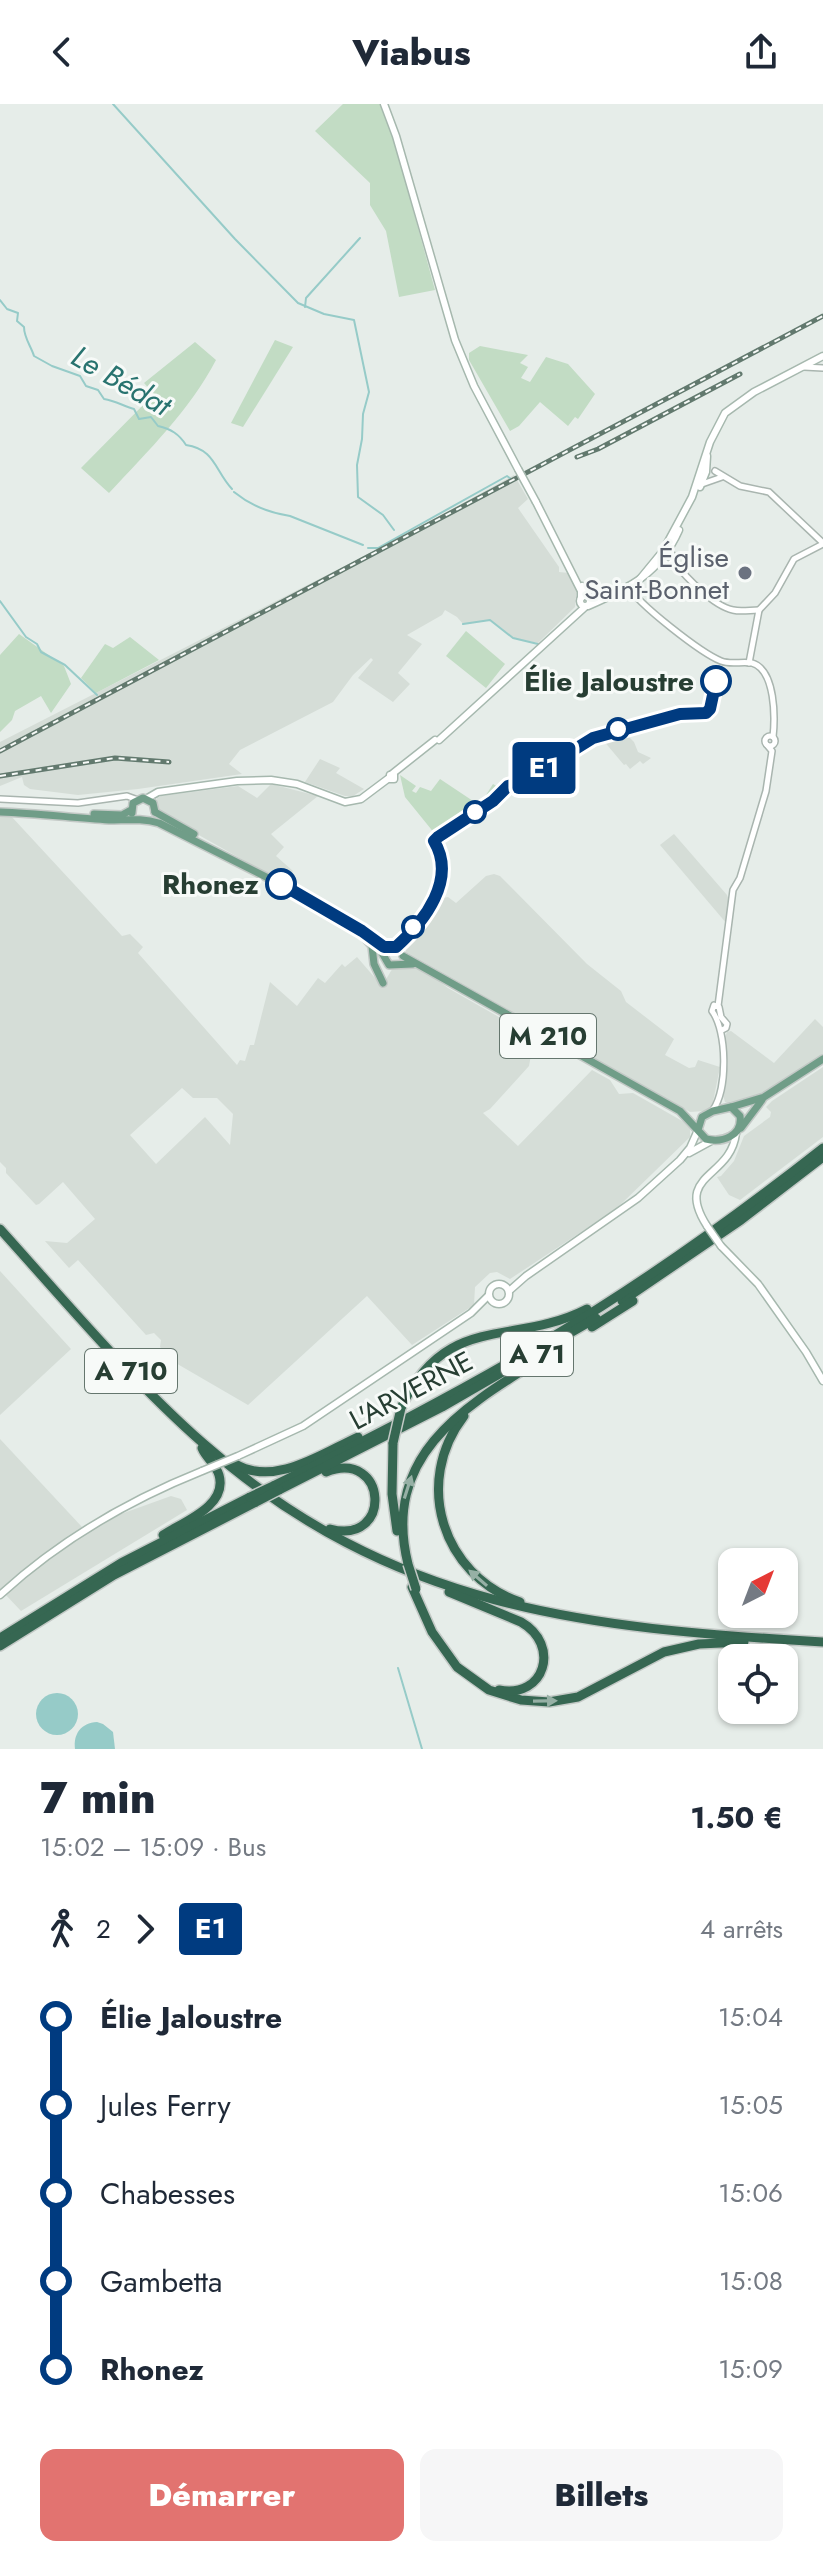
<!DOCTYPE html>
<html lang="fr">
<meta charset="utf-8">
<style>
:root{--surface:#fff;--page:#f6f6f7;--text:#1f2937;--muted:#747a83;--accent:#e27370}
body{margin:0;font-family:Jost,sans-serif;background:var(--page);color:var(--text);height:100vh;display:flex;flex-direction:column;font-size:30px;white-space:nowrap}
*{box-sizing:border-box;margin:0}
p{font-size:26px;color:var(--muted)}
.icon{flex:none;width:44px;height:44px;fill:none;stroke:currentColor;stroke-width:2;stroke-linecap:round;stroke-linejoin:round}
.map{position:relative;height:1645px;overflow:hidden}
.side{display:flex;flex-direction:column;background:var(--surface);flex:1}
.side>*{flex:none}
.badge{padding:0 16px;border-radius:6px;font-size:28px;line-height:52px}
.needle{width:52px;rotate:42deg}
.fabs{position:absolute;left:718px;top:1444px;display:grid;gap:16px}
.fabs a{display:grid;place-items:center;width:80px;height:80px;border-radius:16px;background:var(--surface);box-shadow:0 2px 6px #0004;font-size:40px}
.map>.badge{position:absolute;translate:-50% -50%;box-shadow:0 0 0 4px #fff}
.legs{display:flex;align-items:center;gap:12px;height:88px;padding:0 40px;font-size:26px}
.legs p{margin-inline-start:auto}
.head{display:flex;align-items:center;justify-content:space-between;height:136px;padding:0 40px}
h1{font-size:44px;font-weight:800;line-height:60px}
.cta{display:flex;gap:16px;margin-top:auto;padding:16px 40px}
.cta a{flex:1;height:92px;border-radius:16px;background:var(--accent);color:#fff;font-size:32px;font-weight:800;line-height:92px;text-align:center}
.cta a+a{background:var(--page);color:var(--text)}
ul{padding:0 40px;list-style:none}
li{display:flex;align-items:center;gap:28px;height:88px;font-size:30px}
li i{display:grid;place-items:center;width:12px;height:100%;margin:0 10px;background:currentColor}
li i::after{content:'';width:20px;height:20px;margin:-10px;border:6px solid;border-radius:50%;background:var(--surface)}
li p{margin-inline-start:auto}
li:first-child i{background:linear-gradient(#0000 50%,currentColor 0)}
li:last-child i{background:linear-gradient(currentColor 50%,#0000 0)}
header{display:flex;justify-content:space-between;align-items:center;height:104px;padding:0 40px;background:var(--surface);font-size:36px;font-weight:800}
.map>svg:first-child{display:block}
.built{fill:#d5ddd7;fill-rule:evenodd}
.green{fill:#c2dcc4}
.water{fill:#96cbc8}
.lines{fill:none;stroke-linecap:round;stroke-linejoin:round}
.stream{stroke:#96cbc8;stroke-width:2}
.tertiary-casing{stroke:#a9b5af;stroke-width:8}
.secondary-casing{stroke:#a6b8ae;stroke-width:9}
.primary-casing{stroke:#c3c9c6;stroke-width:10}
.motorway-casing{stroke:#c3c9c6;stroke-width:12}
.tertiary{stroke:#fff;stroke-width:5}
.secondary{stroke:#fff;stroke-width:6}
.primary{stroke:#709d88;stroke-width:7}
.motorway{stroke:#366752;stroke-width:9}
.rail-casing{stroke:#62796e;stroke-width:5}
.rail{stroke:#f7faf8;stroke-width:2;stroke-dasharray:6;stroke-linecap:butt}
.secondary-bridge-casing{stroke:#a6b8ae;stroke-width:9;stroke-linecap:butt}
.motorway-bridge-casing{stroke:#c3c9c6;stroke-width:12;stroke-linecap:butt}
.secondary-bridge{stroke:#fff;stroke-width:6}
.motorway-bridge{stroke:#366752;stroke-width:9}
.oneway{fill:#96b0a5}
.line-1-casing{stroke:#fff;stroke-width:18}
.line-1{stroke:#003b80;stroke-width:12}
.worship-dot{fill:#6b7280;stroke:#f7faf8;stroke-width:3}
.stop-1-dot{fill:#fff;stroke:#003b80;stroke-width:4}
.labels{text-anchor:middle;stroke-width:6;stroke-linejoin:round;paint-order:stroke}
.shield{fill:#f7faf8;stroke:#65766e;stroke-width:2}
.shield-label{font-size:26px;font-weight:bold;fill:#273e33}
.worship-label{font-size:28px;fill:#5b616d;stroke:#f7faf8;text-anchor:end}
.stop-label{font-size:28px;font-weight:bold;fill:#273e33;stroke:#f7faf8;text-anchor:end}
.street-label{font-size:28px;fill:#273e33;stroke:#f7faf8}
.water-label{font-size:30px;font-style:italic;fill:#28736f;stroke:#f7faf8}
</style>
<header><svg class="icon" aria-label="back" viewBox="0 0 24 24"><path d="M15 5l-7 7 7 7"/></svg>Viabus<svg class="icon" aria-label="share" viewBox="0 0 24 24"><path d="M12 15V3M7 8l5-5 5 5M5 13v7h14v-7"/></svg></header>
<div class="map">
<svg width="823" height="1645" viewBox="0 0 823 1645">
<rect width="100%" height="100%" fill="#e6ede9"/>
<g class="built">
<polygon points="514,371 528,395 518,404 559,463 559,468 569,469 577,484 575,503 538,539 513,534 490,516 463,520 457,513 445,506 442,511 407,531 422,540 398,569 410,580 393,598 358,574 373,556 371,554 353,571 333,598 240,646 229,660 242,670 138,685 78,691 30,685 24,681 22,673 0,682 0,638 411,428"/>
<polygon points="623,627 634,638 638,648 651,654 643,660 640,657 630,665 626,660 624,661 603,636 605,633"/>
<polygon points="320,655 340,664 336,669 364,685 353,692 345,692 305,678"/>
<polygon points="271,680 318,692 271,730 284,743 276,752 293,767 282,778 165,712 156,702 157,694 161,692 238,682 257,694"/>
<path d="M0,712H11L122,832L130,830L143,843L138,849L237,961L240,956L245,957L250,941H254L270,878L297,902L318,874L325,879L342,860L345,863L357,853L382,882L394,862L416,860L448,884L527,929L532,936L526,944L531,951L529,962L490,1005L483,1009L518,1042L592,966L610,976L619,990L633,989L684,1018L690,1025V1033L616,1105L510,1175L497,1168L490,1169L475,1183L474,1201L412,1241L367,1192L248,1301L174,1258L160,1243L161,1236L154,1229L146,1231L78,1156L69,1164L45,1137L67,1139L95,1115L63,1078L39,1100L36,1101L6,1069V1064L0,1058ZM182,984L193,994H217L233,1010L230,1041L205,1013L156,1060L130,1031Z"/>
<polygon points="674,730 727,791 730,799 727,820 660,741"/>
<polygon points="494,770 500,772 587,860 621,887 626,898 674,935 665,951 689,964 695,963 698,956 720,963 712,1003 705,1007 690,1008 406,848 405,841 438,795 448,793 456,799 486,772"/>
<polygon points="815,915 823,923 823,950 762,992 730,1000 725,998 723,991 728,959 724,936 727,928 731,927 774,959"/>
<polygon points="823,963 823,1033 740,1096 729,1091 717,1073 721,1072 734,1057 744,1032 770,1013 771,1008 766,1003 772,997"/>
<polygon points="0,1167 71,1245 0,1311"/>
<polygon points="0,1335 82,1423 0,1487"/>
<polygon points="171,1392 181,1395 187,1406 21,1507 5,1490 47,1456 85,1430 121,1410"/>
</g>
<g class="green">
<polygon points="343,0 381,0 394,36 435,186 399,193 386,127 370,101 370,79 315,27"/>
<polygon points="275,236 293,243 243,323 231,319"/>
<path d="M195,238L216,256C190,306 148,347 109,389L81,364L154,290L144,279Z"/>
<polygon points="480,242 528,251 520,259 528,263 521,274 530,278 546,253 568,260 595,290 578,315 575,313 568,322 540,298 519,322 510,327 469,256 469,249"/>
<polygon points="466,527 505,560 486,584 446,552"/>
<polygon points="19,530 64,562 71,580 51,609 41,592 15,607 12,616 0,628 0,551"/>
<polygon points="130,533 159,556 96,589 81,574 105,540 113,544"/>
<polygon points="400,671 416,682 412,687 416,689 420,683 431,687 440,675 476,699 481,699 493,680 498,683 489,695 435,730 405,693"/>
</g>
<g class="water">
<circle cx="57" cy="1610" r="21"/>
<path d="M97,1618L103,1620L113,1628L115,1645H75C73,1630 81,1619 97,1618Z"/>
</g>
<g class="lines">
<g class="stream">
<polyline points="113,0 235,135 298,199 324,210 354,216 369,288 363,310 362,335 357,361 358,393 383,411 394,426"/>
<path d="M0,196L7,205L18,209L17,217L24,223C24,234 31,242 34,252L52,262L80,272L86,282L98,286L104,295C116,297 123,302 134,305L139,315L151,313L158,322C171,325 179,330 186,341C215,345 215,367 232,385"/>
<polyline points="305,203 306,194 360,134"/>
<path d="M234,388C250,401 270,409 290,412L363,441"/>
<polyline points="368,444 378,444 507,372 511,375"/>
<polyline points="0,497 26,533 37,540 41,548 65,561 97,591"/>
<polyline points="463,520 490,516 513,534 538,540"/>
<polyline points="398,1564 422,1645"/>
</g>
<g class="tertiary-casing">
<g id="tertiary">
<polyline points="804,263 823,264"/>
<polyline points="715,367 740,382 769,388 823,439"/>
<polyline points="702,380 722,373"/>
<polyline points="660,454 668,461 673,457 672,450 664,447"/>
<path d="M673,457C686,473 713,502 733,506C741,508 750,506 759,506"/>
<path d="M628,482C638,500 701,549 721,557C731,561 742,557 752,559C776,566 775,615 773,633"/>
<polyline points="749,559 759,506 775,489 794,455 823,440"/>
<circle cx="770" cy="637" r="5"/>
<polyline points="0,695 78,699 127,692 138,696"/>
<polyline points="718,902 733,786 740,774 766,687 772,647 767,641"/>
<path d="M713,1006C728,984 727,927 712,907L714,901L719,903L721,913L727,920L726,924L722,926"/>
</g>
</g>
<g class="secondary-casing">
<g id="secondary">
<polyline points="384,0 396,32 455,236 474,282 518,365"/>
<polyline points="700,383 706,368 707,352"/>
<polyline points="536,398 581,487 581,494"/>
<polyline points="640,475 663,447 692,393 710,338 725,309 754,288 823,252"/>
<polyline points="582,482 588,493"/>
<circle cx="585" cy="497" r="5"/>
<path d="M588,502C630,484 660,469 679,426"/>
<polyline points="439,636 585,503"/>
<polyline points="392,670 435,636"/>
<rect x="390" y="671" width="4" height="4"/>
<polyline points="146,695 158,688 237,677 271,676 297,680 345,698 361,695 389,674"/>
<polyline points="689,1049 711,1037"/>
<path d="M707,1122C673,1069 731,1075 736,1029"/>
<polyline points="721,1142 758,1180 806,1248 823,1277"/>
<circle cx="499" cy="1190" r="10"/>
<polyline points="509,1187 526,1172 638,1094 680,1056 690,1044 698,1026"/>
<polyline points="238,1352 303,1322 471,1209 488,1192"/>
<path d="M0,1491C60,1436 127,1397 202,1367"/>
</g>
</g>
<g class="primary-casing">
<g id="primary">
<path d="M0,708C37,709 73,714 109,716C127,716 142,714 159,719L280,780L390,844"/>
<polyline points="155,708 194,730"/>
<polyline points="132,709 133,699 143,694 153,699 155,708"/>
<polyline points="94,710 122,711 131,706"/>
<polyline points="365,834 372,842 374,860 383,879"/>
<polyline points="378,842 389,861 413,860"/>
<path d="M403,852L680,1007L706,1035C722,1039 743,1032 740,1012L731,1003L713,1007L702,1013L698,1026"/>
<polyline points="731,1003 764,993 823,955"/>
<polyline points="741,1024 762,996"/>
</g>
</g>
<g class="motorway-casing">
<g id="motorway">
<path d="M0,1125C66,1198 130,1275 204,1340C391,1505 585,1524 823,1538"/>
<polyline points="622,1197 741,1116 823,1053"/>
<polyline points="592,1223 633,1197"/>
<path d="M401,1304C446,1207 513,1243 587,1205"/>
<path d="M464,1312C413,1378 442,1471 520,1498"/>
<polyline points="393,1339 392,1390 397,1427"/>
<path d="M235,1360C275,1383 321,1350 358,1333"/>
<path d="M326,1368C388,1344 393,1442 330,1425"/>
<path d="M273,1382C364,1337 455,1291 542,1239C640,1181 733,1115 823,1044"/>
<polyline points="279,1386 442,1303 596,1214"/>
<path d="M163,1431C183,1418 228,1402 219,1371C216,1360 206,1354 202,1344"/>
<path d="M408,1460C380,1347 471,1299 552,1248"/>
<polyline points="412,1483 432,1528 457,1563 489,1586 521,1596 549,1598 578,1593 664,1548 699,1540 744,1538"/>
<path d="M449,1488L521,1518C561,1541 545,1595 499,1586"/>
<polyline points="0,1534 121,1459 250,1393"/>
<polyline points="0,1542 114,1471 256,1398"/>
</g>
</g>
<use href="#tertiary" class="tertiary"/>
<use href="#secondary" class="secondary"/>
<use href="#primary" class="primary"/>
<use href="#motorway" class="motorway"/>
<g class="rail-casing">
<g id="rail">
<polyline points="577,353 598,345 740,270"/>
<polyline points="0,647 823,212"/>
<polyline points="0,672 115,654 169,658"/>
</g>
</g>
<use href="#rail" class="rail"/>
<g class="secondary-bridge-casing">
<g id="secondary-bridge">
<polyline points="518,365 536,398"/>
<polyline points="707,1122 721,1142"/>
<polyline points="202,1367 238,1352"/>
</g>
</g>
<g class="motorway-bridge-casing">
<g id="motorway-bridge">
<polyline points="393,1339 401,1304"/>
<polyline points="250,1393 273,1382"/>
<polyline points="256,1398 279,1386"/>
<polyline points="408,1460 416,1485"/>
</g>
</g>
<use href="#secondary-bridge" class="secondary-bridge"/>
<use href="#motorway-bridge" class="motorway-bridge"/>
</g>
<defs><path id="oneway-solid" d="M-6-.8H1V-3.2L6.5 0L1 3.2V.8H-6Z" transform="scale(2)"/></defs>
<g class="oneway">
<use href="#oneway-solid" transform="translate(408 1383) rotate(-72)"/>
<use href="#oneway-solid" transform="translate(478 1474) rotate(-139)"/>
<use href="#oneway-solid" transform="translate(545 1597) rotate(-1)"/>
</g>
<g class="lines">
<g class="line-1-casing">
<path id="line-1" d="M281,780L362,827L384,843H396C425,817 457,775 434,737L438,733L493,697L508,682L522,678L593,634L680,610L706,609L710,605L716,577"/>
</g>
<use href="#line-1" class="line-1"/>
</g>
<circle class="worship-dot" cx="745" cy="469" r="8"/>
<g class="stop-1-dot">
<circle cx="716" cy="577" r="14"/>
<circle cx="618" cy="625" r="10"/>
<circle cx="475" cy="708" r="10"/>
<circle cx="281" cy="780" r="14"/>
<circle cx="413" cy="823" r="10"/>
</g>
<g class="labels">
<g class="shield">
<rect x="500" y="910" width="96" height="44" rx="6"/>
<rect x="501" y="1228" width="72" height="44" rx="6"/>
<rect x="85" y="1245" width="92" height="44" rx="6"/>
</g>
<g class="shield-label">
<text x="548" y="941">M 210</text>
<text x="537" y="1259">A 71</text>
<text x="131" y="1276">A 710</text>
</g>
<g class="worship-label">
<text x="729" y="463">Église<tspan x="729" dy="32">Saint-Bonnet</tspan></text>
</g>
<g class="stop-label">
<text x="694" y="587">Élie Jaloustre</text>
<text x="259" y="790">Rhonez</text>
</g>
<g class="street-label">
<text transform="translate(411 1286) rotate(-28)" y="10">L'ARVERNE</text>
</g>
<g class="water-label">
<text transform="translate(121 277) rotate(30)" y="10">Le Bédat</text>
</g>
</g>
</svg>
<div class="fabs">
<a><svg class="needle" viewBox="-14 -14 28 28"><path d="M0-13l5 13h-10z" fill="#e53935"/><path d="M0 13l5-13h-10z" fill="#747a83"/></svg></a>
<a><svg class="icon" aria-label="locate" viewBox="0 0 24 24"><circle cx="12" cy="12" r="6"/><path d="M12 2v4M12 18v4M2 12h4M18 12h4"/></svg></a>
</div>
<b class="badge" style="left:544px;top:664px;background:#003b80;color:#fff">E1</b>
</div>
<section class="side">
<div class="head"><div><h1>7 min</h1><p>15:02 – 15:09 · Bus</p></div><b>1.50 €</b></div>
<div class="legs"><svg class="icon" aria-label="walk" viewBox="0 0 24 24"><circle cx="13" cy="4" r="2"/><path d="M13 8l-2 6 4 7M11 14l-3 7M7 12l3-4h3l4 4"/></svg>2<svg class="icon" aria-label="forward" viewBox="0 0 24 24"><path d="M9 5l7 7-7 7"/></svg><b class="badge" style="background:#003b80;color:#fff">E1</b><p>4 arrêts</p></div>
<ul>
<li><i style="color:#003b80"></i><b>Élie Jaloustre</b><p>15:04</p></li>
<li><i style="color:#003b80"></i><span>Jules Ferry</span><p>15:05</p></li>
<li><i style="color:#003b80"></i><span>Chabesses</span><p>15:06</p></li>
<li><i style="color:#003b80"></i><span>Gambetta</span><p>15:08</p></li>
<li><i style="color:#003b80"></i><b>Rhonez</b><p>15:09</p></li>
</ul>
<div class="cta"><a>Démarrer</a><a>Billets</a></div>
</section>
